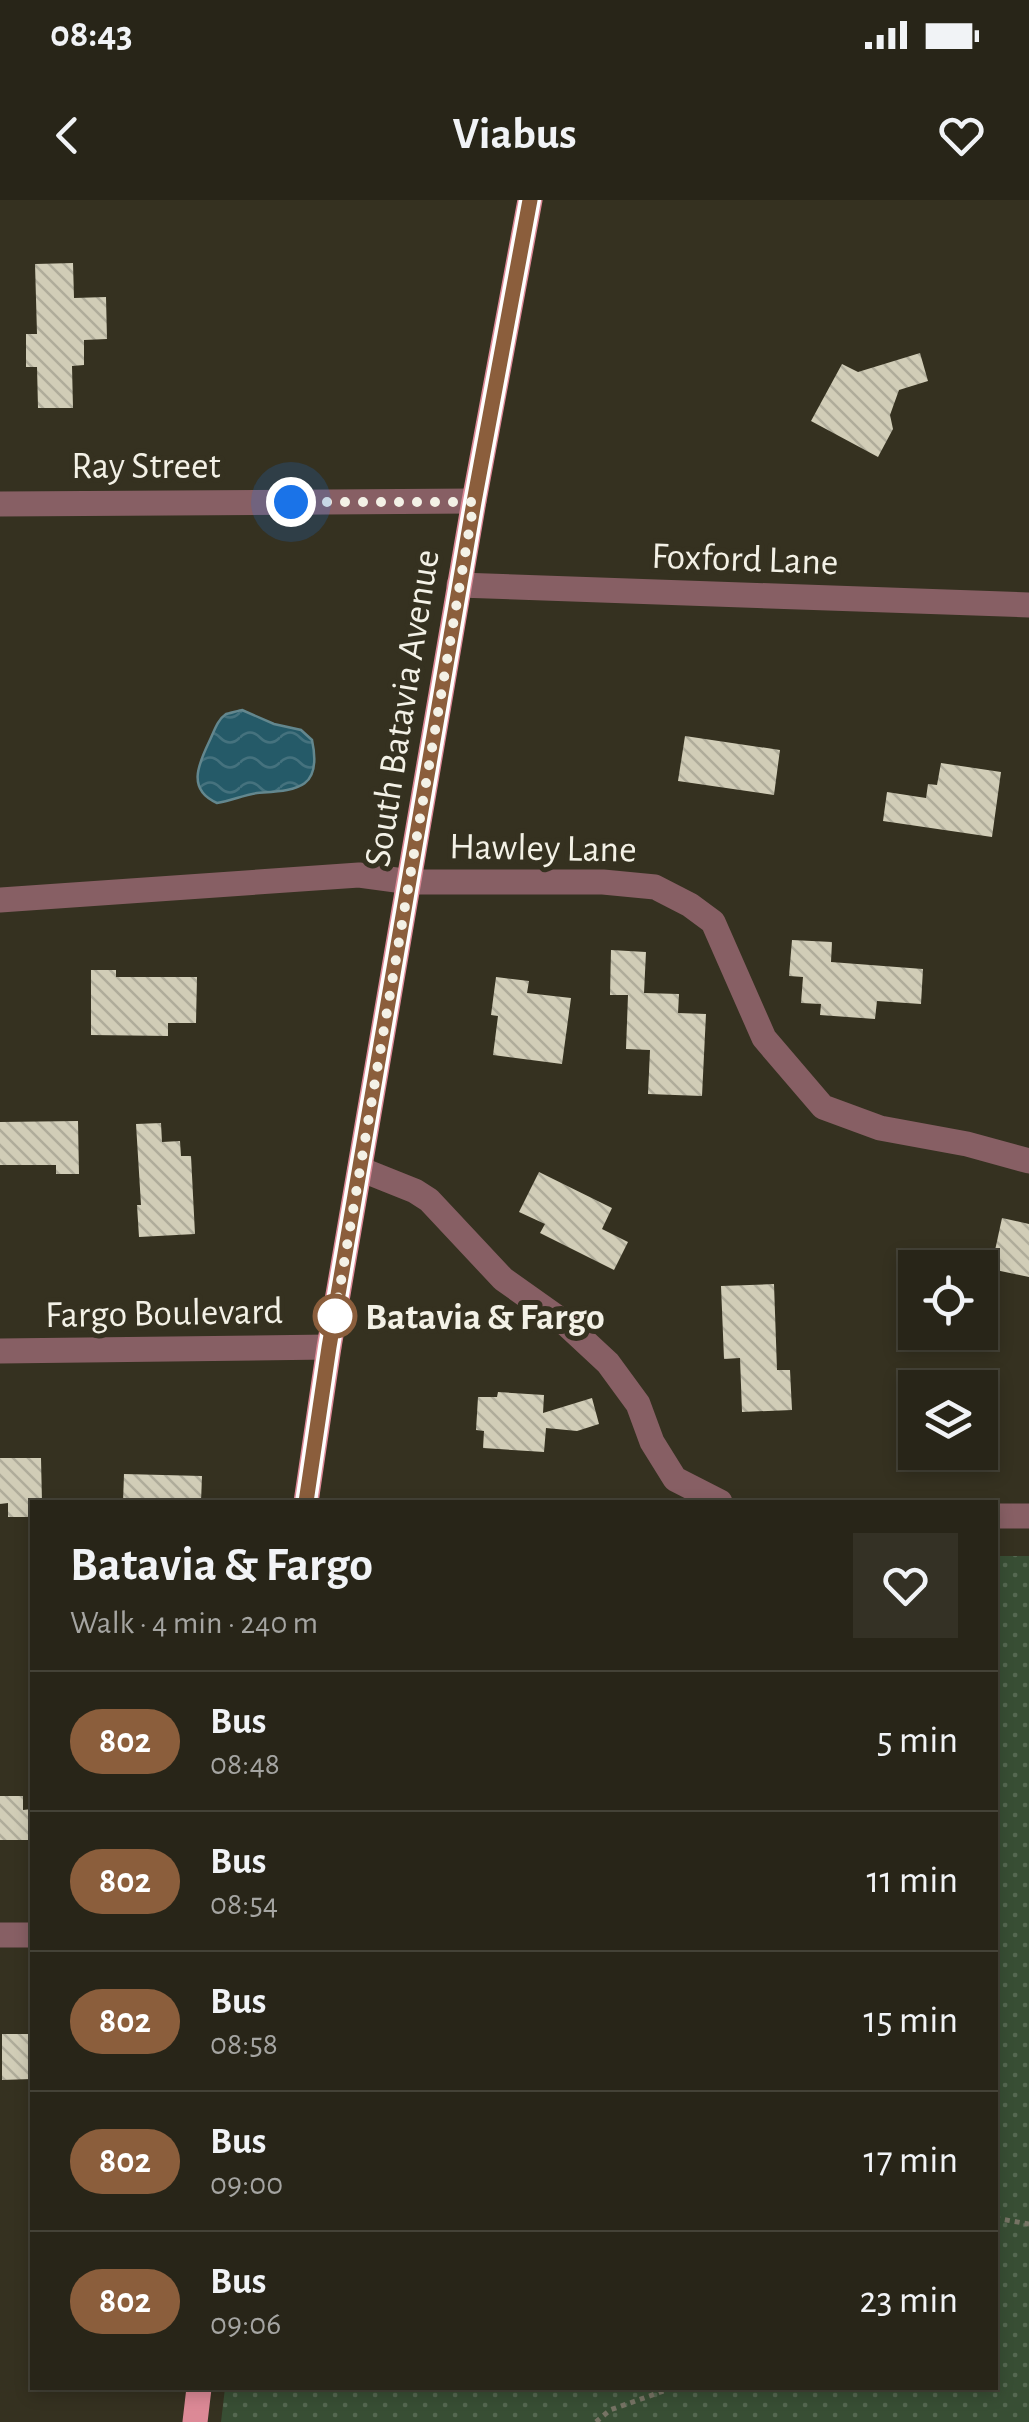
<!DOCTYPE html>
<meta charset="utf-8">
<style>
:root{--surface:#282518;--page:#343125;--text:#f1f3f6;--muted:#a5a5a2;--line:#444237}
body{margin:0;font-family:"Alegreya Sans",sans-serif;background:var(--page);color:var(--text);height:100vh;display:flex;flex-direction:column;font-size:38px;white-space:nowrap}
*{box-sizing:border-box;margin:0}
p{font-size:32px;color:var(--muted)}
.icon{flex:none;width:55px;height:55px;fill:none;stroke:currentColor;stroke-width:2;stroke-linecap:round;stroke-linejoin:round}
.map{position:relative;flex:1;overflow:hidden}
.details{position:absolute;left:30px;top:1300px;width:968px;height:890px;display:flex;flex-direction:column;background:var(--surface);border-radius:0px;box-shadow:0 5px 15px #0003,0 0 0 2px var(--line)}
.details>*{flex:none}
.badge{padding:0 20px;border-radius:32px;font-size:35px;line-height:65px}
.controls{position:absolute;left:898px;top:1050px;display:grid;gap:20px}
.controls a{display:grid;place-items:center;width:100px;height:100px;border-radius:0px;background:var(--surface);box-shadow:0 5px 15px #0003,0 0 0 2px var(--line);font-size:50px}
.you{position:absolute;width:50px;height:50px;margin:-25px;border:8px solid #fff;border-radius:50%;background:#1a73e8;box-shadow:0 0 0 15px #1a73e833}
.map>.badge{position:absolute;translate:-50% -50%;box-shadow:0 0 0 5px #fff}
.round{display:grid;place-items:center;flex:none;width:105px;height:105px;border-radius:0px;background:var(--page)}
.summary{display:flex;align-items:center;justify-content:space-between;height:170px;padding:0 40px}
h1{font-size:48px;font-weight:600;line-height:75px}
ul{padding:0;list-style:none}
li{display:flex;align-items:center;gap:30px;height:140px;padding:0 40px;border-top:2px solid var(--line)}
li div{flex:1}
li b{display:block;font-size:38px}
li em{font-style:normal}
li .badge{min-width:110px;font-weight:700;text-align:center}
.status{display:flex;justify-content:space-between;align-items:center;height:70px;padding:0 50px;background:var(--surface);direction:ltr}
.status svg{height:28px;fill:currentColor}
header{display:flex;justify-content:space-between;align-items:center;height:130px;padding:0 40px;background:var(--surface);font-size:45px;font-weight:600}
.map>svg:first-child{display:block}
.park{fill:url(#park-dots)}
.water{fill:url(#water-waves);stroke:#63878e;stroke-width:2.5}
.building{fill:url(#building-back-hatch)}
.lines{fill:none;stroke-linecap:round;stroke-linejoin:round}
.path{stroke:#767364;stroke-width:5;stroke-dasharray:5 5;stroke-linecap:butt}
.minor{stroke:#875f64;stroke-width:25}
.major{stroke:#dc8996;stroke-width:25}
.line-casing{stroke:#fff;stroke-width:22}
.line{stroke:#8b5e3c;stroke-width:15}
.walk{stroke:#f3f1e6;stroke-width:10;stroke-dasharray:0 18}
.stop-dot{fill:#fff;stroke:#8b5e3c;stroke-width:5}
.labels{text-anchor:middle;stroke-width:10;stroke-linejoin:round;paint-order:stroke}
.street-label{font-size:38px;fill:#f3f1e6;stroke:#353120}
.stop-label{font-size:38px;font-weight:bold;fill:#f3f1e6;stroke:#353120;text-anchor:start}
</style>
<div class="status"><b>08:43</b><svg viewBox="0 0 49 12"><path d="M0 12V9h3v3zM5 12V6h3v6zM10 12V3h3v9zM15 12V0h3v12zM26 1h20v11H26zM47 4h2v5h-2z"/></svg></div>
<header><svg class="icon" aria-label="back" viewBox="0 0 24 24"><path d="M15 5l-7 7 7 7"/></svg>Viabus<svg class="icon" aria-label="heart" viewBox="0 0 24 24"><path d="M12 20l-8-8c-3-5 5-10 8-4 3-6 11-1 8 4z"/></svg></header>
<div class="map">
<svg width="1029" height="2222" viewBox="0 0 1029 2222">
<defs>
<pattern id="park-dots" width="8" height="8" patternUnits="userSpaceOnUse" patternTransform="scale(2.5)"><rect width="8" height="8" fill="#384e34"/><path d="M2 2h.1M6 6h.1" fill="none" stroke="#556851" stroke-width="1.8" stroke-linecap="round"/></pattern>
<pattern id="water-waves" width="16" height="10" patternUnits="userSpaceOnUse" patternTransform="scale(2.5)"><rect width="16" height="10" fill="#255a68"/><path d="M0 5q4-4 8 0t8 0" fill="none" stroke="#45727e"/></pattern>
<pattern id="building-back-hatch" width="6" height="6" patternUnits="userSpaceOnUse" patternTransform="scale(2.5)"><rect width="6" height="6" fill="#d1cdb7"/><path d="M-1 5l2 2M0 0l6 6M5-1l2 2" fill="none" stroke="#afac9a"/></pattern>
</defs>
<rect width="100%" height="100%" fill="#353120"/>
<polygon class="park" points="995,1356 1029,1356 1029,2222 221,2222 225,2188 995,2188"/>
<path class="water" d="M242,510L274,524L301,530L312,540C323,591 295,590 257,593C243,595 231,601 217,603C187,590 198,565 209,542C214,532 217,520 226,514C227,514 241,510 242,510Z"/>
<g class="building">
<polygon points="73,63 74,98 106,97 107,139 84,140 84,165 72,166 73,208 38,208 37,167 26,167 26,134 37,134 35,64"/>
<polygon points="920,153 928,181 899,190 890,215 893,229 878,257 811,221 842,164 858,172"/>
<polygon points="685,536 780,550 774,595 678,581"/>
<polygon points="941,563 1001,572 992,637 883,621 887,592 926,598 928,584 937,585"/>
<polygon points="792,740 832,742 831,762 923,769 921,804 877,801 875,819 820,815 821,804 801,803 803,777 789,776"/>
<polygon points="611,750 646,752 644,793 679,794 678,813 706,814 702,896 648,894 650,850 626,849 628,795 610,795"/>
<polygon points="91,770 116,770 116,777 197,777 196,823 168,823 168,836 91,835"/>
<polygon points="496,777 529,781 527,793 571,798 562,864 493,855 498,816 491,815"/>
<polygon points="78,921 79,974 56,974 56,965 0,965 0,922"/>
<polygon points="161,923 162,942 180,941 181,956 191,956 195,1034 139,1037 137,1005 141,1005 136,924"/>
<polygon points="539,972 612,1008 602,1029 628,1042 614,1070 540,1033 545,1024 519,1012"/>
<polygon points="1002,1018 1029,1024 1029,1077 991,1069"/>
<polygon points="774,1084 777,1170 790,1170 792,1210 742,1212 740,1158 724,1159 721,1086"/>
<polygon points="498,1192 544,1195 543,1213 592,1198 599,1224 577,1231 546,1228 544,1252 483,1248 484,1231 476,1230 478,1197 497,1197"/>
<polygon points="0,1258 41,1258 42,1302 32,1302 32,1317 8,1317 8,1303 0,1304"/>
<polygon points="124,1274 202,1276 201,1302 123,1302"/>
<polygon points="0,1596 23,1596 23,1610 32,1609 32,1640 0,1640"/>
<polygon points="2,1834 32,1834 32,1879 2,1880"/>
</g>
<g class="lines">
<g class="path">
<polyline points="995,2018 1029,2024"/>
<polyline points="596,2222 610,2210 672,2188"/>
</g>
<g class="minor">
<polyline points="0,304 474,301"/>
<polyline points="459,385 1029,405"/>
<polyline points="0,700 359,675 411,682 603,682 655,687 690,705 713,722 764,838 823,907 880,928 967,944 1029,961"/>
<polyline points="360,969 415,991 429,1000 503,1079 565,1123 608,1163 638,1204 652,1242 675,1279 720,1302"/>
<polyline points="0,1151 329,1147"/>
<polyline points="995,1316 1029,1316"/>
<polyline points="0,1735 32,1735"/>
</g>
<g class="major">
<polyline points="306,1302 329,1147 474,301 530,0"/>
<polyline points="195,2222 199,2188"/>
</g>
</g>
<g class="lines">
<g class="line-casing">
<polyline id="line" points="306,1302 329,1147 474,302 530,0"/>
</g>
<use href="#line" class="line"/>
<polyline class="walk" points="291,302 474,302 335,1116"/>
</g>
<circle class="stop-dot" cx="335" cy="1116" r="20"/>
<g class="labels">
<g class="street-label">
<text x="146" y="278">Ray Street</text>
<text transform="translate(745 358) rotate(2)" y="13">Foxford Lane</text>
<text transform="translate(401 508) rotate(-81)" y="13">South Batavia Avenue</text>
<text transform="translate(543 647) rotate(1)" y="13">Hawley Lane</text>
<text transform="translate(164 1112) rotate(-1)" y="13">Fargo Boulevard</text>
</g>
<g class="stop-label">
<text x="365" y="1129">Batavia &amp; Fargo</text>
</g>
</g>
</svg>
<div class="controls">
<a><svg class="icon" aria-label="locate" viewBox="0 0 24 24"><circle cx="12" cy="12" r="6"/><path d="M12 2v4M12 18v4M2 12h4M18 12h4"/></svg></a>
<a><svg class="icon" aria-label="layers" viewBox="0 0 24 24"><path d="M12 4l9 5-9 5-9-5zM3 14l9 5 9-5"/></svg></a>
</div>
<div class="you" style="left:291px;top:302px"></div>
<section class="details">
<div class="summary"><div><h1>Batavia &amp; Fargo</h1><p>Walk · 4 min · 240 m</p></div><a class="round"><svg class="icon" aria-label="heart" viewBox="0 0 24 24"><path d="M12 20l-8-8c-3-5 5-10 8-4 3-6 11-1 8 4z"/></svg></a></div>
<ul>
<li><span class="badge" style="background:#8b5e3c;color:#fff">802</span><div><b>Bus</b><p>08:48</p></div><em>5 min</em></li>
<li><span class="badge" style="background:#8b5e3c;color:#fff">802</span><div><b>Bus</b><p>08:54</p></div><em>11 min</em></li>
<li><span class="badge" style="background:#8b5e3c;color:#fff">802</span><div><b>Bus</b><p>08:58</p></div><em>15 min</em></li>
<li><span class="badge" style="background:#8b5e3c;color:#fff">802</span><div><b>Bus</b><p>09:00</p></div><em>17 min</em></li>
<li><span class="badge" style="background:#8b5e3c;color:#fff">802</span><div><b>Bus</b><p>09:06</p></div><em>23 min</em></li>
</ul>
</section>
</div>
